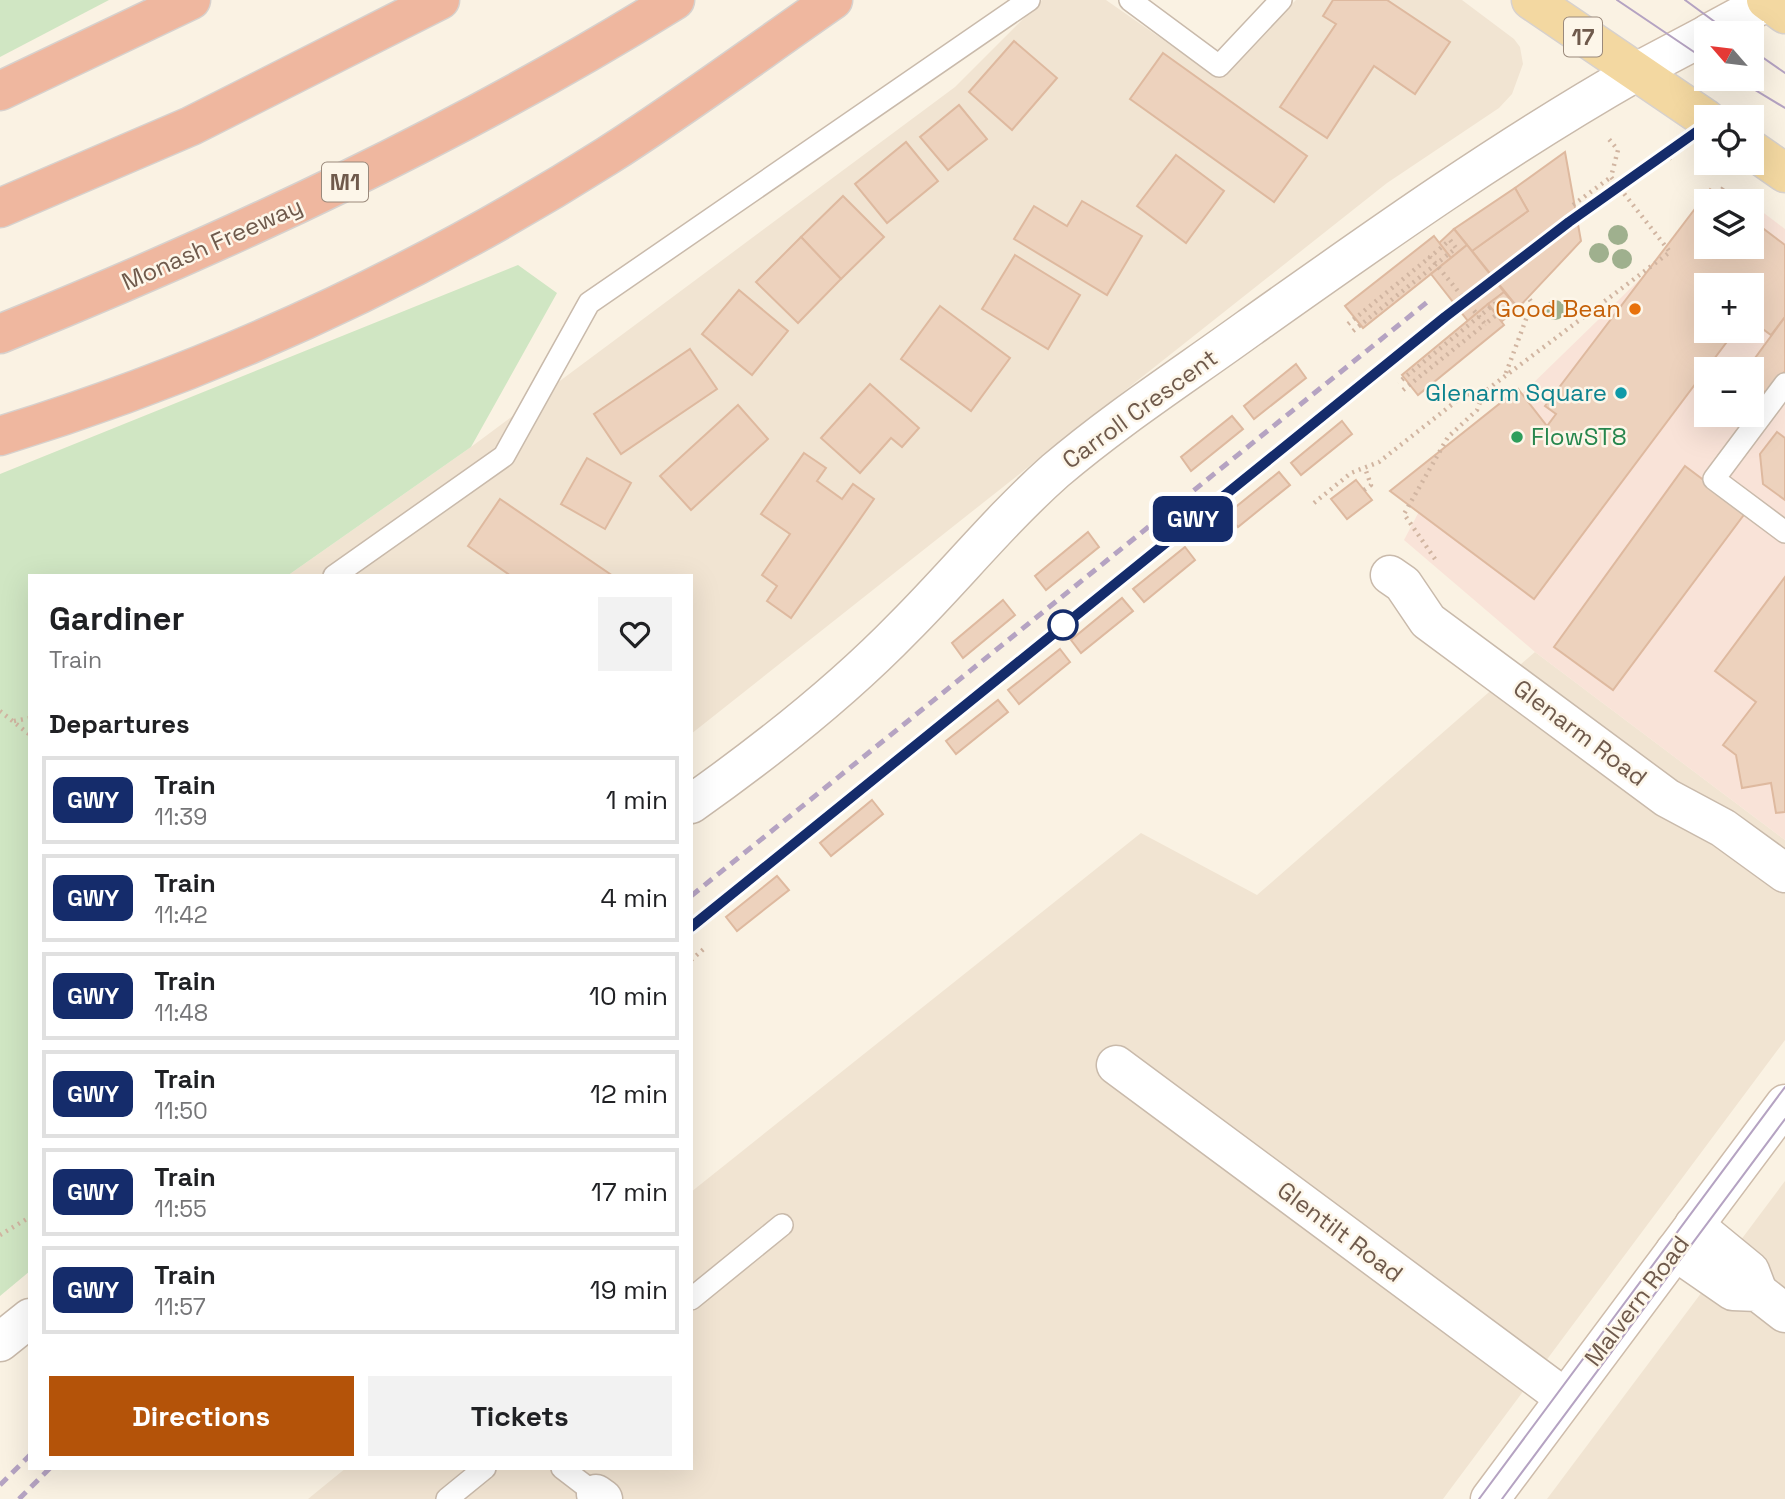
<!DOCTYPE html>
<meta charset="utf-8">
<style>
:root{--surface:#fff;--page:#f2f2f2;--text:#202124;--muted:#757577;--line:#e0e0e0;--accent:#b45309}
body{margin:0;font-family:"Space Grotesk",sans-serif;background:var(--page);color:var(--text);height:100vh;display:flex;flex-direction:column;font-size:26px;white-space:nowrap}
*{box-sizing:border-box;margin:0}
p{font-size:23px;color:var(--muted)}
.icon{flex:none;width:38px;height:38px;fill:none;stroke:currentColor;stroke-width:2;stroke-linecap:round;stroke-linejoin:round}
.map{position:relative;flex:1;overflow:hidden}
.side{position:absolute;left:28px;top:574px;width:665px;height:896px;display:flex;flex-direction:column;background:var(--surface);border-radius:0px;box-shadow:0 7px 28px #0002}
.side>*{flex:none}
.badge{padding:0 14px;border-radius:10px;font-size:24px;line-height:46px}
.needle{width:46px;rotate:298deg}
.buttons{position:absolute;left:1694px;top:21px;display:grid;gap:14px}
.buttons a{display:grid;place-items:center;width:70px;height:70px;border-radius:0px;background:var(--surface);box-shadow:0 7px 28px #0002;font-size:35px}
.map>.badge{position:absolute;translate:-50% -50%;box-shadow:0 0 0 4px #fff}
h2{padding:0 21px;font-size:26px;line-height:63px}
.round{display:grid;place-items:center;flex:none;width:74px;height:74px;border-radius:0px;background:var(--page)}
.summary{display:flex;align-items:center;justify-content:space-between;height:119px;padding:0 21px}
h1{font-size:33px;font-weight:600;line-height:52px}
.action{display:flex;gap:14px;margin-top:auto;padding:14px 21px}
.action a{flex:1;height:80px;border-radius:0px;background:var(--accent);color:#fff;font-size:28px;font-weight:600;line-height:80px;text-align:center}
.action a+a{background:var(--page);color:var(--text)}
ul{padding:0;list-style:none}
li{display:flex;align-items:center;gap:21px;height:88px;margin:0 14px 10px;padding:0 7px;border:4px solid var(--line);border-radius:0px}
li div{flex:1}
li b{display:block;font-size:26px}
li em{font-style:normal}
li .badge{min-width:77px;font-weight:700;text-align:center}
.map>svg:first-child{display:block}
.residential{fill:#f1e4d2}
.commercial{fill:#f9e3d8;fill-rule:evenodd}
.green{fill:#d0e6c3}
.building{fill:#edd2bd;stroke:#deb99f;stroke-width:2}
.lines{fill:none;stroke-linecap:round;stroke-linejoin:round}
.lane-casing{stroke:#c9baab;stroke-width:24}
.street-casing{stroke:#c9baab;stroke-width:41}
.secondary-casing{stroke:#cebcab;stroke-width:41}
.primary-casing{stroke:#d7d1cd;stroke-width:41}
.highway-casing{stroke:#d7d1cd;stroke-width:41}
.path{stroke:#d1b5a1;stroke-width:4.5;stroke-dasharray:2 5;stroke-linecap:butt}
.lane{stroke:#fff;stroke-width:21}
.street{stroke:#fff;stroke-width:38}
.secondary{stroke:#fff;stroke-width:38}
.primary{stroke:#f3d8a1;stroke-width:38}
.highway{stroke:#efb79f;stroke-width:38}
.tram{stroke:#b5a3c2;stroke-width:2}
.rail{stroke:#b5a3c2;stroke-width:5;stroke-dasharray:10 7;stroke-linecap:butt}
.tree{fill:#9fb08e}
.line-casing{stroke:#fff;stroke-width:16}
.line{stroke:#152c6b;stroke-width:10}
.food-dot{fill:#e8710a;stroke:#fdf6e9;stroke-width:2.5}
.culture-dot{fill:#0f9aa8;stroke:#fdf6e9;stroke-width:2.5}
.leisure-dot{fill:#2e9e5b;stroke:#fdf6e9;stroke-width:2.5}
.stop-dot{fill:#fff;stroke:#152c6b;stroke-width:3.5}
.labels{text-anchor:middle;stroke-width:5;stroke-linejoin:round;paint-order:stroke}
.shield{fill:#fdf6e9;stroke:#9a897b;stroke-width:2}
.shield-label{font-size:23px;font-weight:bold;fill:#6f5a4c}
.street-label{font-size:24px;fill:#6f5a4c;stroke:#fdf6e9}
.food-label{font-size:24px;fill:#c56008;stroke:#fdf6e9;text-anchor:end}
.culture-label{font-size:24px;fill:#0d838f;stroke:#fdf6e9;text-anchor:end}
.leisure-label{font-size:24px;fill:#27864d;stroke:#fdf6e9;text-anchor:start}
</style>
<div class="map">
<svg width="1785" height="1499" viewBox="0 0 1785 1499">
<rect width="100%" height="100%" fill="#faf2e3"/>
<g class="residential">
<polygon points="1042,0 1106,0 1218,78 1296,0 1462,0 1514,39 1520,47 1523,64 1512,94 1499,108 1387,183 691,734 691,576 287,576 471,447 955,87"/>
<polygon points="1535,652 1785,840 1785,1040 1443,1499 308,1499 346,1468 691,1468 691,1192 1141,833 1257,895"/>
<polygon points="1785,1181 1785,1499 1547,1499"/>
</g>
<path class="commercial" d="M1752,204L1785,229V840L1535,652L1404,540L1453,447L1525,391L1706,215V247H1752ZM1706,285H1752V331H1706ZM1706,369H1752V415H1706Z"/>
<g class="green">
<polygon points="0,0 109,0 0,57"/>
<polygon points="518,265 557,293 471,447 287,576 30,576 30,1271 0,1296 0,474"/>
</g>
<g class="building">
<polygon points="1333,0 1387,0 1450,42 1415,94 1374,66 1327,138 1280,107 1336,24 1323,16"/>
<polygon points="1014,41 1057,78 1012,130 969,92"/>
<polygon points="1163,53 1307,156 1274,202 1130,99"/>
<polygon points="959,105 987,139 948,170 920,137"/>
<polygon points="906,142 938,181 887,223 855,184"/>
<polygon points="1565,152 1581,241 1518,308 1472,251 1528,211 1515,188"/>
<polygon points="1176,155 1224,191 1186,243 1137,206"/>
<polygon points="1515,188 1528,211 1472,251 1454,229"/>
<polygon points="1710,189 1727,201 1706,201 1706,247 1752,247 1752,220 1785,245 1785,317 1771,335 1752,321 1752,285 1706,285 1706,331 1735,331 1534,599 1390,491 1518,389 1547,426 1556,414 1545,406"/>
<polygon points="843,196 884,237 841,279 801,237"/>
<polygon points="1082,201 1142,236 1107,295 1014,239 1034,206 1067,226"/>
<polygon points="1454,229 1467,245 1451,258 1439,243"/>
<polygon points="1434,236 1451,258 1363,328 1345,306"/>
<polygon points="801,237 841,279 798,323 756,282"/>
<polygon points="1467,245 1504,292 1468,321 1431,274"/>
<polygon points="1015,255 1080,295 1048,349 982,309"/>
<polygon points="739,290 788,331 752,375 702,334"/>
<polygon points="1504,292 1518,308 1502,321 1488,304"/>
<polygon points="1488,304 1504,325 1418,395 1402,375"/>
<polygon points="940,306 1010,358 971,411 901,359"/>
<polygon points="1785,317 1785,371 1768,394 1754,385 1752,389 1752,369 1747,369"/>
<polygon points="690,349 717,389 621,454 594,414"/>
<polygon points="1296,364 1306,378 1254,419 1244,406"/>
<polygon points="870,384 919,428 902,447 891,438 860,473 821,438"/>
<polygon points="738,405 768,439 691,510 660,476"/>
<polygon points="1232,416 1243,429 1191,471 1181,457"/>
<polygon points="1342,421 1352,434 1301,475 1291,463"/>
<polygon points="1777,432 1785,438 1785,500 1763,484 1760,454"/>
<polygon points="804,453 826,468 817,481 842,499 853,484 874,499 791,618 767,601 777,586 762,575 790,534 761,514"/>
<polygon points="587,458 631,483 605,529 561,504"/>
<polygon points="1685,466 1746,512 1613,690 1554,647"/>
<polygon points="1279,472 1290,485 1238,527 1227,514"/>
<polygon points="1356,480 1372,500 1347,519 1331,499"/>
<polygon points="500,499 613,576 511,576 468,546"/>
<polygon points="1088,532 1099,547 1046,590 1035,576"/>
<polygon points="1185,547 1195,560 1144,602 1133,589"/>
<polygon points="1785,577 1785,812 1776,813 1771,783 1742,788 1736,755 1723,745 1756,702 1715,671"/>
<polygon points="1122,598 1133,611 1081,653 1071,640"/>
<polygon points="1003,600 1015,615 963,658 952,643"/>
<polygon points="1060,649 1070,662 1019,704 1008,690"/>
<polygon points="998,700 1008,712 956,754 946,741"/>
<polygon points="872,800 883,814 831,856 820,843"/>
<polygon points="777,876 789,890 737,931 726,917"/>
</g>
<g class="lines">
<g class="lane-casing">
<g id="lane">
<polyline points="1130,0 1219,66 1281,0"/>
<polyline points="1785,384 1714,479 1785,532"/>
<polyline points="334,576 504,456 589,303 1029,0"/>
<polyline points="691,1299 782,1225"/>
<polyline points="562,1468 596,1494"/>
<polyline points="447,1499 485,1468"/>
</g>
</g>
<g class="street-casing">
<g id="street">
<polyline points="1390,575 1403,584 1428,621 1667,798 1723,828 1785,873"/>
<path d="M691,804C766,751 840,693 904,627C955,576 1001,519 1055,471C1116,419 1184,375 1249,328C1376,238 1501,149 1636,72"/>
<polyline points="1116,1065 1565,1398"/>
<polyline points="1694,1225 1750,1271 1758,1292"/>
<polyline points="1675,1251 1733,1291 1758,1292 1785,1313"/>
<polyline points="0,1342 30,1318"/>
<polyline points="596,1494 603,1499"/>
</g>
</g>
<g class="secondary-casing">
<g id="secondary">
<polyline points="1709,33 1770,0"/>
<polyline points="1636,72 1706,35"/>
<polyline points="1490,1499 1785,1104"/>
</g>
</g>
<g class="primary-casing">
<g id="primary">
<polyline points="1531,0 1706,119"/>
<polyline points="1766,0 1785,14"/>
<polyline points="1752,150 1785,173"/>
</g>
</g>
<g class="highway-casing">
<g id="highway">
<polyline points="0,91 191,0"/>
<polyline points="0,208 191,126 440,0"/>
<path d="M0,334C234,239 461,133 675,0"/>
<path d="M0,436C214,370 418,276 607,156C684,107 758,52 833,0"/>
</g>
</g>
<g class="path">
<polyline points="1669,159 1676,150"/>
<polyline points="1718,195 1726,184"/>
<polyline points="1573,205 1611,177"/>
<polyline points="1348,324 1430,257"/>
<polyline points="1353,331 1456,248 1450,240 1430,257 1485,324 1505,308 1498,301 1398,383"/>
<polyline points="1506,373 1532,303 1528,297"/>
<polyline points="1403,390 1485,324"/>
<polyline points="1364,490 1371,485 1365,468"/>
<polyline points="1314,503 1351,473 1379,462 1464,395 1484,392 1670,252 1611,177 1618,150 1608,138"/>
<polyline points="1435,559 1404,514 1448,437 1477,410 1484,392"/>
<polyline points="0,711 30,735"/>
<polyline points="14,721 30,718"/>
<polyline points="691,960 706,947"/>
<polyline points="0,1235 30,1217"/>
</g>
<use href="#lane" class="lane"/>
<use href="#street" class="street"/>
<use href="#secondary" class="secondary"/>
<use href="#primary" class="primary"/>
<use href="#highway" class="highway"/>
<g class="tram">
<polyline points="1617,0 1706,60"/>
<polyline points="1685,0 1730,33"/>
<polyline points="1752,50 1785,73"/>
<polyline points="1737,79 1785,108"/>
<polyline points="1479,1499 1785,1087"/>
<polyline points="1502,1499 1785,1119"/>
</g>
<g class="rail">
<polyline points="691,896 1431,299"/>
<polyline points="691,927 1445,317"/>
<polyline points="0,1485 30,1455"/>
<polyline points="19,1499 50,1468"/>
</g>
</g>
<g class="tree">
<circle cx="1618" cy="235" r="10"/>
<circle cx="1599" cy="253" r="10"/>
<circle cx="1622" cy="259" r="10"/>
<circle cx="1555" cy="310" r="10"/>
</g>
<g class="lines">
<g class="line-casing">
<polyline id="line" points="691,927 1445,317 1569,222 1706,125"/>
</g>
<use href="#line" class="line"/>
</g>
<circle class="food-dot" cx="1635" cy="309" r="7"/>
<circle class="culture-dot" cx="1621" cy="393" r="7"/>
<circle class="leisure-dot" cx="1517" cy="437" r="7"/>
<circle class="stop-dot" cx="1063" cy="625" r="14"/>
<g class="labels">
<g class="shield">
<rect x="1564" y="17.5" width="38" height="39" rx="5"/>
<rect x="322" y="162.5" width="46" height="39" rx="5"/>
</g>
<g class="shield-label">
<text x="1583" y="45">17</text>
<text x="345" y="190">M1</text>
</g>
<g class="street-label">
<text transform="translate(212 244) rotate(-24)" y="8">Monash Freeway</text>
<text transform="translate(1140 409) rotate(-36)" y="8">Carroll Crescent</text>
<text transform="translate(1580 733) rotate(37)" y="8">Glenarm Road</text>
<text transform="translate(1340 1232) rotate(37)" y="8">Glentilt Road</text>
<text transform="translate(1637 1301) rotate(-53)" y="8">Malvern Road</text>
</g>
<g class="food-label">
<text x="1621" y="317">Good Bean</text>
</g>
<g class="culture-label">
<text x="1607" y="401">Glenarm Square</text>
</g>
<g class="leisure-label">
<text x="1531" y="445">FlowST8</text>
</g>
</g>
</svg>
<div class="buttons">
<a><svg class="needle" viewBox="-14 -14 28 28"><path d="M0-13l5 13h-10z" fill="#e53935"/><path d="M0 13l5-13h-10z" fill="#757577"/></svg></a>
<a><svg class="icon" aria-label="locate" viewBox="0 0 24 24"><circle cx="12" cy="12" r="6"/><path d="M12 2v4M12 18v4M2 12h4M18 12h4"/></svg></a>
<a><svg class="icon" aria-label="layers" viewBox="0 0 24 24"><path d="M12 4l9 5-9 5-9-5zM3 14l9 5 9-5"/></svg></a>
<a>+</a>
<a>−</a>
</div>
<b class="badge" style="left:1193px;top:519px;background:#152c6b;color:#fff">GWY</b>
<section class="side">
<div class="summary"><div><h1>Gardiner</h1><p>Train</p></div><a class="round"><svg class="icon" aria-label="heart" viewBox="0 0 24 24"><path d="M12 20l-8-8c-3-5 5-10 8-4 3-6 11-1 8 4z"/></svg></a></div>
<h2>Departures</h2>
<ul>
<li><span class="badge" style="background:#152c6b;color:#fff">GWY</span><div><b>Train</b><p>11:39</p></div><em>1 min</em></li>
<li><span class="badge" style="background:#152c6b;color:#fff">GWY</span><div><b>Train</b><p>11:42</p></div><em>4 min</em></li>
<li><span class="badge" style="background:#152c6b;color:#fff">GWY</span><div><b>Train</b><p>11:48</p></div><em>10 min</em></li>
<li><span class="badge" style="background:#152c6b;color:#fff">GWY</span><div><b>Train</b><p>11:50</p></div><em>12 min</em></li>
<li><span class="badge" style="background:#152c6b;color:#fff">GWY</span><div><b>Train</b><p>11:55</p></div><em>17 min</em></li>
<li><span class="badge" style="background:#152c6b;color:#fff">GWY</span><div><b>Train</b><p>11:57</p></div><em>19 min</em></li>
</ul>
<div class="action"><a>Directions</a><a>Tickets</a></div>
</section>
</div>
